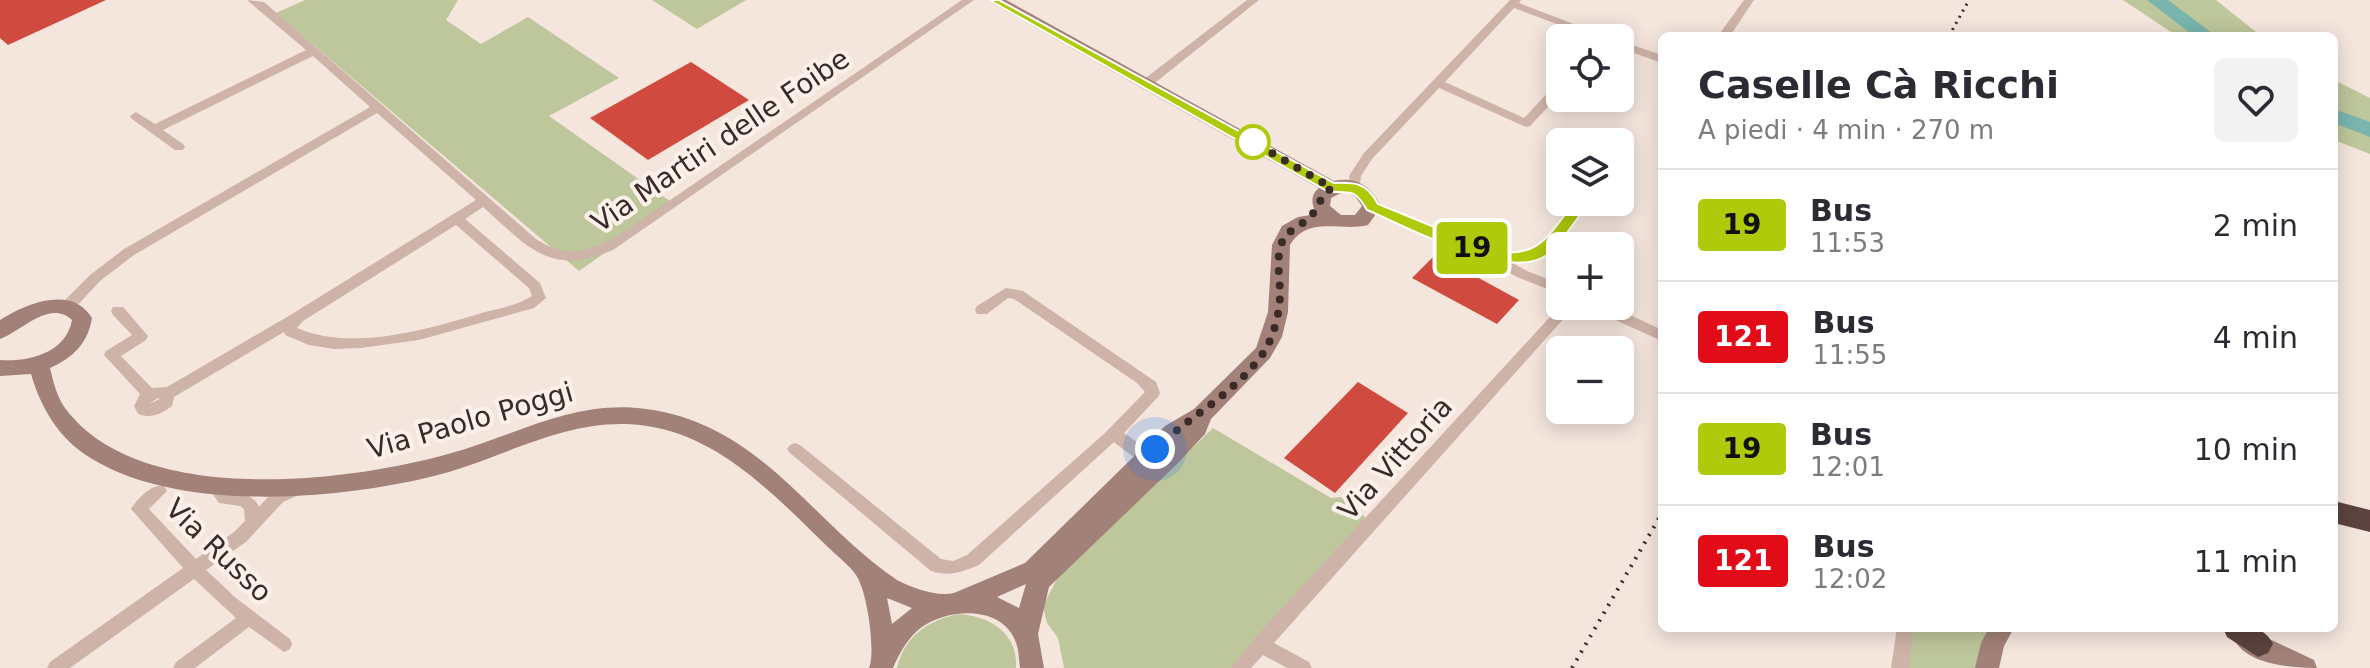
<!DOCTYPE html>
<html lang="it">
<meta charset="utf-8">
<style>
:root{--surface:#fff;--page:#f2f2f3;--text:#2b2b33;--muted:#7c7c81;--line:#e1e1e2}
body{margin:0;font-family:"DejaVu Sans",sans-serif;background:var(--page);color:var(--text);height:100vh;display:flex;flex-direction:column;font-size:30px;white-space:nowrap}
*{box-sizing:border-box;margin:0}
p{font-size:26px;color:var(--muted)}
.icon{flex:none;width:44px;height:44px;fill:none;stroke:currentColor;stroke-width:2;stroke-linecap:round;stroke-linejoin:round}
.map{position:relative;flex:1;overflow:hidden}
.details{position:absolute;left:1658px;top:32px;width:680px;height:600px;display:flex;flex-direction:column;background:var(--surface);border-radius:12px;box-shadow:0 4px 20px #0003}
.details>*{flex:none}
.badge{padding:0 16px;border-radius:6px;font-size:28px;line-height:52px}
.controls{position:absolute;left:1546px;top:24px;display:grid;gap:16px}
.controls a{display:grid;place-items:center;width:88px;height:88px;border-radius:12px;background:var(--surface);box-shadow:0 4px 20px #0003;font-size:40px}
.you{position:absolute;width:40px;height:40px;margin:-20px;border:6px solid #fff;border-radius:50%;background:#1a73e8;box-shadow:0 0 0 12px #1a73e833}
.map>.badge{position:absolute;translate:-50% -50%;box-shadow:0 0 0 4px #fff}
.round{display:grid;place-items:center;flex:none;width:84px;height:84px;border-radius:12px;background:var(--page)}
.headline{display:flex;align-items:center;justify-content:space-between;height:136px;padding:0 40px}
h1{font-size:38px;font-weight:700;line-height:60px}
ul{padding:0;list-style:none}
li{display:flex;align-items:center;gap:24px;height:112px;padding:0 40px;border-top:2px solid var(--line)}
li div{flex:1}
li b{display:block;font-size:30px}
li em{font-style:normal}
li .badge{min-width:88px;font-weight:700;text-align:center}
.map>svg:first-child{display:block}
.green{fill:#bec69b}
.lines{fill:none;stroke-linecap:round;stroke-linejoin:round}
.river{fill:#79b5ad;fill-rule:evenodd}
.building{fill:#d14a3f}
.street{fill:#ceb3a8;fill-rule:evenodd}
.secondary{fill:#a28179;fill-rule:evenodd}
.highway{fill:#5c433f;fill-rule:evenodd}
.rail-far1{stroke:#3a2b29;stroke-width:3;stroke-dasharray:2 5;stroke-linecap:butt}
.rail{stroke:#3a2b29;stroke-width:4;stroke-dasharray:2 7;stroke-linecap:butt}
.line{fill:#afca0b;stroke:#fff;stroke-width:2}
.walk{stroke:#3a2b29;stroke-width:8;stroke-dasharray:0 14.4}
.stop-dot{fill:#fff;stroke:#afca0b;stroke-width:4}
.labels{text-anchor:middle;stroke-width:8;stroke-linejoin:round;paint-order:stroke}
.street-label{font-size:28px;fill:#3a2b29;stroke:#fcf1ea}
</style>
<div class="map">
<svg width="2370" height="668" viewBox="0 0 2370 668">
<rect width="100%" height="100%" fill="#f5e6dd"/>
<g class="green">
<polygon points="305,0 458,0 446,20 481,44 528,17 619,78 549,116 674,204 579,271 276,13"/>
<polygon points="652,0 746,0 697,29"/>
<polygon points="2123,0 2216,0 2261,36 2177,36"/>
<polygon points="2334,80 2370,98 2370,154 2334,140"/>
<polygon points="1213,428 1331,498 1341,497 1371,522 1231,668 1064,668 1058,638 1047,623 1043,606 1058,577"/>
<path d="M960,614C992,617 1018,634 1016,668H897C904,636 930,619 960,614Z"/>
<polygon points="1905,628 2002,628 1987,668 1900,668"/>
</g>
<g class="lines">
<g class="river">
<polygon points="2147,0 2168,0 2216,36 2194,36"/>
<polygon points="2334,109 2370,122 2370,137 2334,123"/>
</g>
</g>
<g class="building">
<polygon points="0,0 106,0 8,45 0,38"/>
<polygon points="691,62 749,100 648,160 590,118"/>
<polygon points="1436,254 1466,271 1519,300 1497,324 1412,278"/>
<polygon points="1358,382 1408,413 1335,493 1284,458"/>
</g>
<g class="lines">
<g class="street">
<path d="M247,0L264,2L536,239C565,258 585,253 615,238L962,0H974L613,250C550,277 528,247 483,207L465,219L540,283L546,298L534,308L419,340L361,348L334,349L309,345L285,335L284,332L174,397L172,406C161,414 152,419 138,414L134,406L140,394L104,355L106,351L132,335L113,315L111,311L113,307H123L148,336L146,340L121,356L152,388L167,387L292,314L476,200L377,113L134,255L100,281L72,311H62L60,307L62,303L90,275L124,249L370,107L313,56L163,130L183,144L185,147L183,150H175L132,119L130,116L136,112L155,124L306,50ZM456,225L529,288L532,296C518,305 501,308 485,312C430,329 352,352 297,328L303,321ZM158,398L160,399L149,404Z"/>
<polygon points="1247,0 1259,0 1151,86 1143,86 1143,80"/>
<polygon points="1510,0 1521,0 1519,3 1610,38 1594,38 1514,8 1445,82 1524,118 1556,84 1560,83 1560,94 1530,126 1526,127 1439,88 1372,159 1361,176 1359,189 1351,189 1349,176 1364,153"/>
<polygon points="1744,0 1754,0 1730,36 1718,36"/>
<polygon points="1620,41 1662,55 1662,63 1620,48"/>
<polygon points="1372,203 1495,253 1527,271 1560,284 1560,294 1517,277 1485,259 1367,210 1366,207"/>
<path d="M1006,288L1023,291L1156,382L1160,393L1158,397L1124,433L1152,453L1155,457L1152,461C1139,465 1125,450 1114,442L979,565C961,572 950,577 931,571L790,453L787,449L790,445L795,443L800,445L941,559L953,561L967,555L1105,433L1145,392L1137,383L1014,299L1008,298L987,314H977L975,310L977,306Z"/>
<polygon points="1560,306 1575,306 1274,643 1309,662 1312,668 1287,668 1263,655 1251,668 1231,668 1254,639"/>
<polygon points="1591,306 1611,306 1662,330 1662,341 1593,310"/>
<path d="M215,480L220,481L228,492C241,493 253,494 259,507C270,494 286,480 303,483L306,488L303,493L283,502L246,542L206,570L236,598L290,639L292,644L290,649L284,652L249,627L195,668H173L176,662L236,618L194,579L70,668H47L50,662L183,568L131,509C137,499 152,483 164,486L167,491L149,509L196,559L234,532L245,521L244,509L240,506L219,503L207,486L210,481Z"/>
<polygon points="1897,628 1913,628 1909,668 1891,668"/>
</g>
<g class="secondary">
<path d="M987,0H1006L1334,181C1357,176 1372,187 1381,207L1368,225C1340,232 1308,215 1290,245L1288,312L1282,337L1270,358L1211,419L1205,434L1178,463L1049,587L1038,634L1044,668H1020C1019,660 1019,650 1016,643C1003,605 949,608 922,627C908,637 900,652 893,668H869C876,652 867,590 856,575C849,565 838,557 830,549C778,499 722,437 647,426C576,415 515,452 449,472C349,500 172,516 83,453C56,434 40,405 31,374L0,376V360C29,362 66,353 72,320C49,299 21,332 0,339V320C25,304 72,284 92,318C88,343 73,358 50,368C53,381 57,397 65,408C138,507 344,483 448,454C515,436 574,399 646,409C761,424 811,522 897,580C912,588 937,597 954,593L1025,563L1165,426L1194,409L1256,348L1268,312L1272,245L1282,226L1298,217L1317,214C1311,205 1310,195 1319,188ZM1345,191L1355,196L1362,206L1355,215H1341L1330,206L1331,198ZM1026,584L1019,608L997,597ZM887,598L912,608L892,624Z"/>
<polygon points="1989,628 2014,628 2004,646 1999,668 1975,668 1981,643"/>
<path d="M2246,628L2314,660L2317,668C2293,668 2246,665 2234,639L2237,631Z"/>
</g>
<g class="highway">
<polygon points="2334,501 2370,510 2370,532 2334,523"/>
<path d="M2223,628C2243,628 2263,623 2273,644L2268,653L2258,657L2227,637Z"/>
</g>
<polyline class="rail-far1" points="1949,36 1969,0"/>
<polyline class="rail" points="1572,668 1662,513"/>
</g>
<path class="line" d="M989,0H999L1334,183C1356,182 1367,183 1378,204L1493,251C1542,259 1549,233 1577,199H1587L1589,202C1580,215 1559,246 1547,255C1508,283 1408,227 1367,210C1353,186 1351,195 1327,191Z"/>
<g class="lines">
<path class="walk" d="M1155,449C1190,416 1236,393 1264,352C1274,336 1280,312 1280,293C1280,278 1276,260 1281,245C1286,229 1301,227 1311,216C1319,206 1321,195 1332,188L1253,142"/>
</g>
<circle class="stop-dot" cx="1253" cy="142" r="16"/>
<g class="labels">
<g class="street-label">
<text transform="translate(720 140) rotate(-34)" y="10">Via Martiri delle Foibe</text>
<text transform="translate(470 420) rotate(-16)" y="10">Via Paolo Poggi</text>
<text transform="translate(1395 458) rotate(-48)" y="10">Via Vittoria</text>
<text transform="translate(219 550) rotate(44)" y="10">Via Russo</text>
</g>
</g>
</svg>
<div class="controls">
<a><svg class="icon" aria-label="locate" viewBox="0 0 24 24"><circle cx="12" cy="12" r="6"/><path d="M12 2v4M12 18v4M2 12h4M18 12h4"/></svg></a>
<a><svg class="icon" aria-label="layers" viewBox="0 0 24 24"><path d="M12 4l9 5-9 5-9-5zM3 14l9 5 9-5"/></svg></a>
<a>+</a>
<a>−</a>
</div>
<div class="you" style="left:1155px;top:449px"></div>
<b class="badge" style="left:1472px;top:248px;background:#afca0b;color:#111">19</b>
<section class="details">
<div class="headline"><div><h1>Caselle Cà Ricchi</h1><p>A piedi · 4 min · 270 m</p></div><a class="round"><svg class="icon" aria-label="heart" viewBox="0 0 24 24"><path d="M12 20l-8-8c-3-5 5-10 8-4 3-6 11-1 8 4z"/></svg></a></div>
<ul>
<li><span class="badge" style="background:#afca0b;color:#111">19</span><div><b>Bus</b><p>11:53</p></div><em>2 min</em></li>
<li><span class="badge" style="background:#e20c19;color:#fff">121</span><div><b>Bus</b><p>11:55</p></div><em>4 min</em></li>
<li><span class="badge" style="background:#afca0b;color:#111">19</span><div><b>Bus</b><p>12:01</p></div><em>10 min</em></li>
<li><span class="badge" style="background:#e20c19;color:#fff">121</span><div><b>Bus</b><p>12:02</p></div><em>11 min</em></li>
</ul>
</section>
</div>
